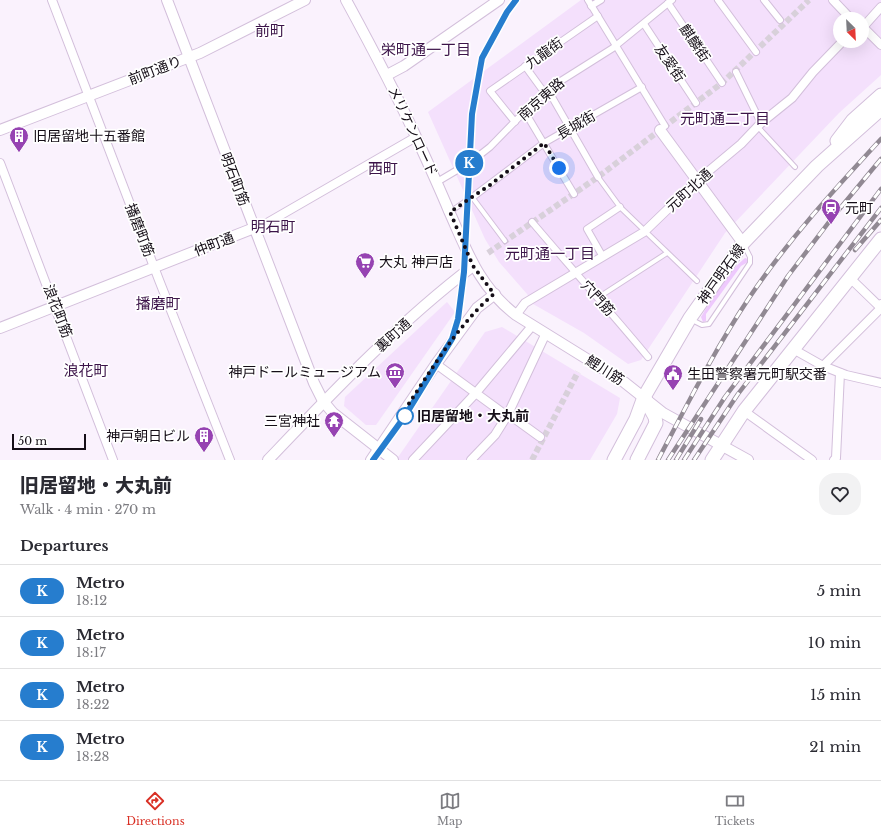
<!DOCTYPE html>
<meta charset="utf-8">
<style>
:root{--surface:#fff;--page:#f2f2f3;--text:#2b2b33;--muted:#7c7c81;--line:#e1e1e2;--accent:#d93025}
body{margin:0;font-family:"Libre Baskerville","Noto Sans JP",serif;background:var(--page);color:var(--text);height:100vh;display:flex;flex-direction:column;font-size:15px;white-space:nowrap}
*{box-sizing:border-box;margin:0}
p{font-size:13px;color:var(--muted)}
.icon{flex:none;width:22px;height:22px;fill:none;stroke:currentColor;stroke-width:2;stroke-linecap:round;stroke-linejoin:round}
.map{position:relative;height:460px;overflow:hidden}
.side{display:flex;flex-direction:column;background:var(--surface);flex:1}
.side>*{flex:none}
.badge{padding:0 8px;border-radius:13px;font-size:14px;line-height:26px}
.needle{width:26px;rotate:156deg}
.buttons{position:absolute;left:833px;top:12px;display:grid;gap:8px}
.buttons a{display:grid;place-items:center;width:36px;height:36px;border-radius:50%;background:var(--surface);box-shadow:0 4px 16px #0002;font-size:20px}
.scale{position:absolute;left:12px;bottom:10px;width:74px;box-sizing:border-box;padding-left:4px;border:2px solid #150e17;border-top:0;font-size:11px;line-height:14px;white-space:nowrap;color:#150e17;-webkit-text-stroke:3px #fff;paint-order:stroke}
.you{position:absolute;width:20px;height:20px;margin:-10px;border:3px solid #fff;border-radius:50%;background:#1a73e8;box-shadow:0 0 0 6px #1a73e833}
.map>.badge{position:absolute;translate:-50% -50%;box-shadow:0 0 0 2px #fff}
h2{padding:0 20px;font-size:15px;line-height:36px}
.round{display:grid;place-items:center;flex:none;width:42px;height:42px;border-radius:16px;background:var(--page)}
.headline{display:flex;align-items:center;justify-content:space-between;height:68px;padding:0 20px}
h1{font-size:19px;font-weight:800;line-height:30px}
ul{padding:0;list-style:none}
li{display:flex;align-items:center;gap:12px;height:52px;padding:0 20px;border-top:1px solid var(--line)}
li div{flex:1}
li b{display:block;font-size:15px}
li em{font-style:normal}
li .badge{min-width:44px;font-weight:700;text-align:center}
.dock{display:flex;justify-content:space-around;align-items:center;height:56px;border-top:1px solid var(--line);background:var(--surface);font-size:11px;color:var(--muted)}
.dock a{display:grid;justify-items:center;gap:2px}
.dock .selected{color:var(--accent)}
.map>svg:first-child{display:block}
.built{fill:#f4e0fc;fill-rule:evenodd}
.green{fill:#eec9fd}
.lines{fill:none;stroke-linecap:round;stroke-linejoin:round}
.pedestrian-tunnel{stroke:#d8d0da;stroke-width:6;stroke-dasharray:6 3;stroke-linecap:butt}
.service-casing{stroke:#d3bfdb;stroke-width:6}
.pedestrian-casing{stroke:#d3bfdb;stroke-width:8}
.minor-casing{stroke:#d3bfdb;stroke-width:10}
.tertiary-casing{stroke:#d3bfdb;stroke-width:12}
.primary-casing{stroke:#d3bfdb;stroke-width:15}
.service{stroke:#fff;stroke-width:4}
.pedestrian{stroke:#fff;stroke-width:6}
.minor{stroke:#fff;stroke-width:8}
.tertiary{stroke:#fff;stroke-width:10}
.primary{stroke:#fff;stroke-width:13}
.rail-casing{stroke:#918993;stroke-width:4.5}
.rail{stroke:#fff;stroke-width:3;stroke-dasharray:9;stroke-linecap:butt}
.line-casing{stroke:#fff;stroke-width:9}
.line{stroke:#267dce;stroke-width:6}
.walk{stroke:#150e17;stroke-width:4;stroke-dasharray:0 7.2}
.stop-dot{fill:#fff;stroke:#267dce;stroke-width:2}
.labels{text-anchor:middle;stroke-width:3.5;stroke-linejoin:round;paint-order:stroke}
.street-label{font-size:14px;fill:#150e17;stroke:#fff}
.poi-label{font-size:14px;fill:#150e17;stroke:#fff;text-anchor:start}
.stop-label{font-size:14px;font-weight:bold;fill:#150e17;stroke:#fff;text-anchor:start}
.neighbourhood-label{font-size:15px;fill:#3c1449;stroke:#fff}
</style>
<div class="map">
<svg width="881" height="460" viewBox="0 0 881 460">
<rect width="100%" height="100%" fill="#faf2fd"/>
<g class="built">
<path d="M581,0H881V75L839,113L725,233L641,360L628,364L584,333L533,304L527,294L499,262L485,239L428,112ZM840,19H862V41H840Z"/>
<polygon points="447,302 455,312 376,425 366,425 344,406 345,397"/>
<polygon points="502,327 620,398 617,414 590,460 396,460 485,332"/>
</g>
<path class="green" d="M745,258L748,259V262L741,266L706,314V321L703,322L701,317C713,297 727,273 745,258Z"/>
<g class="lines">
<g class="pedestrian-tunnel">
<polyline points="488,253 598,177 722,83 809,0"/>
<polyline points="532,460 578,372"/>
</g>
<g class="service-casing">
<g id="service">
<polyline points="758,127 795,167"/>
<polyline points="598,177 620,207 697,281"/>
<polyline points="472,197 505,241"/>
<polyline points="450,212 473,196"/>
<polyline points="599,297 667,253"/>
<polyline points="692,320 702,325 709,324 750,263 750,257 744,245"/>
</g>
</g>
<g class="pedestrian-casing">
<g id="pedestrian">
<polyline points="588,0 665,126"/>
<polyline points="718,0 756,52"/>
<polyline points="764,0 780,20"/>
<polyline points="668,3 722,83"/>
<polyline points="591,6 601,0"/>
<polyline points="644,24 696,103"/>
<polyline points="525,66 541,88 552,97 598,177"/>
<polyline points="736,72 761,123"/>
<polyline points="525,112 574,194"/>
<polyline points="515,122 490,91 598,16"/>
<polyline points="472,161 490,147 535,101 556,84 613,48 672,0"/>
<polyline points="437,182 469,163"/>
<polyline points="474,196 544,143 642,87"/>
<path d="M532,222C570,267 610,311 648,357"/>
<polyline points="603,257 587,229 620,207"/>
</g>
</g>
<g class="minor-casing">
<g id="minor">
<polyline points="52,0 159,280 230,460"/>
<polyline points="833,0 851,19"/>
<polyline points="862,26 881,45"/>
<polyline points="864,26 881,7"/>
<polyline points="0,163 113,460"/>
<polyline points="254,228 267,223 416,137"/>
<polyline points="850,278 880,307"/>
<polyline points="516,315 525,303 644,232 698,180 741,144 761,123 792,98 813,72 843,41"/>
<polyline points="793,349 823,366 846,375 881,383"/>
<polyline points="436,364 507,416 511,416 540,437"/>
<polyline points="823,366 879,310 881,304"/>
<polyline points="744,411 812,460"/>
<polyline points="413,460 475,394 532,326"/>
<polyline points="471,460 495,435 507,416 546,333"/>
<polyline points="834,460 836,458 840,373"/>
</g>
</g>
<g class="tertiary-casing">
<g id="tertiary">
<polyline points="167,0 314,383 323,401 333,413 393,460"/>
<path d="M346,0C371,46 395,91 417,139C428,163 439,187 449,211C467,251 479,287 516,315L624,382L663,413L748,460"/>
<polyline points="387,75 404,66 499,0"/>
<polyline points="0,130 200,53 305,0"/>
<polyline points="660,130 743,243"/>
<polyline points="0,328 254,228"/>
<path d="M268,460C333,392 398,323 473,266"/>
<polyline points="371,460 436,364 477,308 495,294"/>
</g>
</g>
<g class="primary-casing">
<g id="primary">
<polyline points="837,141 853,120 881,95"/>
<polyline points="614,460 636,419 644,397 690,318 743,243 817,166 881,109"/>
<polyline points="637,460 656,423 655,417 644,397"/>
<polyline points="712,460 744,411 881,239"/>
</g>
</g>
<use href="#service" class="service"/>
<use href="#pedestrian" class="pedestrian"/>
<use href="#minor" class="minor"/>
<use href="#tertiary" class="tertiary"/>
<use href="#primary" class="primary"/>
<g class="rail-casing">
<g id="rail">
<polyline points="855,250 881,220"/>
<path d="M658,460C687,405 715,349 749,298C788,240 834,190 881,139"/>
<polyline points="668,460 788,276 832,218 881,159"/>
<polyline points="676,460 701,419"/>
<polyline points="684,460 725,397 881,189"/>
<polyline points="694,460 738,394 881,208"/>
</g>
</g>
<use href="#rail" class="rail"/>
</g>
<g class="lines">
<g class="line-casing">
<polyline id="line" points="373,460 405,416 452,339 458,319 464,272 472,114 482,58 507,12 516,0"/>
</g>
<use href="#line" class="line"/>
<path class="walk" d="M405,416L404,411C430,372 458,324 494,294L473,266L450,212L490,185L544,143L559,168"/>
</g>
<defs>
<g id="building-pin" transform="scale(1)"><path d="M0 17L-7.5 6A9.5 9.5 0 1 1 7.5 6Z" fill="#9643b2" stroke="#fff"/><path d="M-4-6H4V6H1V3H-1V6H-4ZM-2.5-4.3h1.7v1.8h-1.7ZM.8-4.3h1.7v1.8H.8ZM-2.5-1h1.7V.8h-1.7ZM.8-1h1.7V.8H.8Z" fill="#fff"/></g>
<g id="station-pin" transform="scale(1)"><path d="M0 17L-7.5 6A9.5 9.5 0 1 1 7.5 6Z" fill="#9643b2" stroke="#fff"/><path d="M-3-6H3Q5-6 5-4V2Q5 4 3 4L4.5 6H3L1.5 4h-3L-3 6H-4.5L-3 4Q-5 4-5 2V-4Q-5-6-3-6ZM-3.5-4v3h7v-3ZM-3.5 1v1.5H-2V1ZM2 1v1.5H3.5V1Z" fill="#fff"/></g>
<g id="supermarket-pin" transform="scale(1)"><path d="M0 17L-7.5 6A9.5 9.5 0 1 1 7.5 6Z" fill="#9643b2" stroke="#fff"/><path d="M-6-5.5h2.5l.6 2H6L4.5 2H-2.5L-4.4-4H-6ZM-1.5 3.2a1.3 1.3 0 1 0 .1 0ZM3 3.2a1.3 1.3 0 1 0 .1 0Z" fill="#fff"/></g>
<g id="museum-pin" transform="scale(1)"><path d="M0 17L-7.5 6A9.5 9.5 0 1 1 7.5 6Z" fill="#9643b2" stroke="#fff"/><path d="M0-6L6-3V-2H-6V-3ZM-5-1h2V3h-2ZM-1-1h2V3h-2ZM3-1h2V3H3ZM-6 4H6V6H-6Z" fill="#fff"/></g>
<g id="civic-pin" transform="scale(1)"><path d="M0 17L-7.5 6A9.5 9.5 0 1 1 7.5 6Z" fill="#9643b2" stroke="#fff"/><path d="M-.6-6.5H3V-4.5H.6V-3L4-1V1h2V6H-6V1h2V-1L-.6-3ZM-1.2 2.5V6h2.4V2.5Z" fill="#fff"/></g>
<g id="temple-pin" transform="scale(1)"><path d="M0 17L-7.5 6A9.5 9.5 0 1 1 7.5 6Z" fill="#9643b2" stroke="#fff"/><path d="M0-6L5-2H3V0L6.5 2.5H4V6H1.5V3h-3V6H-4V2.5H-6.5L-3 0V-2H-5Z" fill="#fff"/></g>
</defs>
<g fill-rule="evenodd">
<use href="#building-pin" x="19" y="136"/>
<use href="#station-pin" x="831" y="208"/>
<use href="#supermarket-pin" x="365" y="262"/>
<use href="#museum-pin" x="395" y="372"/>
<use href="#civic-pin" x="673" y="374"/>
<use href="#temple-pin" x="334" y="421"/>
<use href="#building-pin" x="204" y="436"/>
</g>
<circle class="stop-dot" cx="405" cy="416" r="8"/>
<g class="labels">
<g class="street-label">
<text transform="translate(695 43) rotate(56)" y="5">麒麟街</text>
<text transform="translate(544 53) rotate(-35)" y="5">九龍街</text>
<text transform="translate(670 63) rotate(56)" y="5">友愛街</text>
<text transform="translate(155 70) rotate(-21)" y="5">前町通り</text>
<text transform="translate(541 99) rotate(-41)" y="5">南京東路</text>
<text transform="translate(576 125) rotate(-30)" y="5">長城街</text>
<text transform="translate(413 131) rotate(65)" y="5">メリケンロード</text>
<text transform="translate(235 179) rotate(69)" y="5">明石町筋</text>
<text transform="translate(689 190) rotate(-42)" y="5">元町北通</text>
<text transform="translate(140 230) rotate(69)" y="5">播磨町筋</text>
<text transform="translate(214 244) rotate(-21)" y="5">仲町通</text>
<text transform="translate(721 274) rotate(-55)" y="5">神戸明石線</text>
<text transform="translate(598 298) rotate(48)" y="5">穴門筋</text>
<text transform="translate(58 311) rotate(69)" y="5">浪花町筋</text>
<text transform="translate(393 335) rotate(-42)" y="5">裏町通</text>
<text transform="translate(605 370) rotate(32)" y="5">鯉川筋</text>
</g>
<g class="poi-label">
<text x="33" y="141">旧居留地十五番館</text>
<text x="845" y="213">元町</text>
<text x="379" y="267">大丸 神戸店</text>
<text x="381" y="377" text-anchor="end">神戸ドールミュージアム</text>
<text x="687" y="379">生田警察署元町駅交番</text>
<text x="320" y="426" text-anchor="end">三宮神社</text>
<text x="190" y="441" text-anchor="end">神戸朝日ビル</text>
</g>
<g class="stop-label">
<text x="417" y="421">旧居留地・大丸前</text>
</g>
<g class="neighbourhood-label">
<text x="270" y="36">前町</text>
<text x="426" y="55">栄町通一丁目</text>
<text x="725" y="124">元町通二丁目</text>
<text x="383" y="174">西町</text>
<text x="273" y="232">明石町</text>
<text x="550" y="259">元町通一丁目</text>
<text x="158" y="309">播磨町</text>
<text x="86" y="376">浪花町</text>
</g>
</g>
</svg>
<div class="buttons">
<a><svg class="needle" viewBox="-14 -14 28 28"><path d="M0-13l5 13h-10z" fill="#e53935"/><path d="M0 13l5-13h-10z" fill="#7c7c81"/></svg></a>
</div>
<div class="scale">50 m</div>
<div class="you" style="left:559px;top:168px"></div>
<b class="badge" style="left:469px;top:163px;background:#267dce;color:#fff">K</b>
</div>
<section class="side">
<div class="headline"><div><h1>旧居留地・大丸前</h1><p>Walk · 4 min · 270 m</p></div><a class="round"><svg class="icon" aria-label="heart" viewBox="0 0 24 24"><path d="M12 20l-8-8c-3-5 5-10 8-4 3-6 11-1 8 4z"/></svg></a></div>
<h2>Departures</h2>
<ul>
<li><span class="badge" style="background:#267dce;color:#fff">K</span><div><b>Metro</b><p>18:12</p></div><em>5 min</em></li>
<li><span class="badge" style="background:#267dce;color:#fff">K</span><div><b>Metro</b><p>18:17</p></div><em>10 min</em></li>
<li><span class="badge" style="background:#267dce;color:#fff">K</span><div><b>Metro</b><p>18:22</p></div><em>15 min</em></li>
<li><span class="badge" style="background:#267dce;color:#fff">K</span><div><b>Metro</b><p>18:28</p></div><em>21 min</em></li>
</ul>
</section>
<nav class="dock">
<a class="selected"><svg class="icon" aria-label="directions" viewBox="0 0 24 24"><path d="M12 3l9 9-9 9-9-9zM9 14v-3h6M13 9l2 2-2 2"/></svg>Directions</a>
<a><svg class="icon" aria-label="map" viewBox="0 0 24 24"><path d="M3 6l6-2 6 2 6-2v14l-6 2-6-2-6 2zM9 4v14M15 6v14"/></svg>Map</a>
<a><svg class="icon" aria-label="tickets" viewBox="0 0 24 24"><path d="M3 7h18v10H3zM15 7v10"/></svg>Tickets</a>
</nav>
